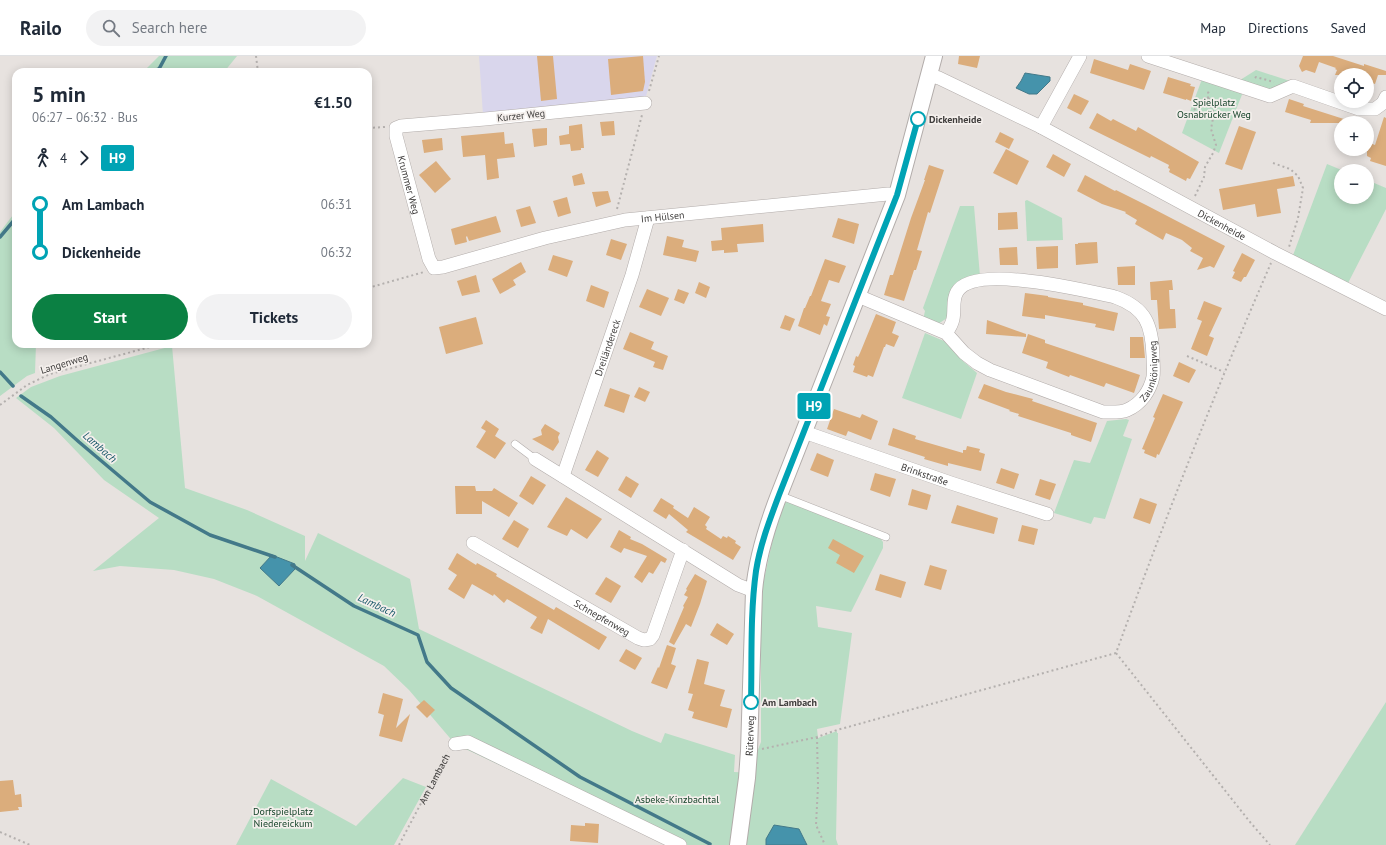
<!DOCTYPE html>
<meta charset="utf-8">
<style>
:root{--surface:#fff;--page:#f2f2f3;--text:#1f2937;--muted:#747a83;--line:#e0e1e3;--accent:#0b8043}
body{margin:0;font-family:"PT Sans",sans-serif;background:var(--page);color:var(--text);height:100vh;display:flex;flex-direction:column;font-size:15px;white-space:nowrap}
*{box-sizing:border-box;margin:0}
p{font-size:13px;color:var(--muted)}
.icon{flex:none;width:22px;height:22px;fill:none;stroke:currentColor;stroke-width:2;stroke-linecap:round;stroke-linejoin:round}
.map{position:relative;flex:1;overflow:hidden}
.panel{position:absolute;left:12px;top:12px;width:360px;height:280px;display:flex;flex-direction:column;background:var(--surface);border-radius:12px;box-shadow:0 2px 10px #0003}
.panel>*{flex:none}
.badge{padding:0 8px;border-radius:3px;font-size:14px;line-height:26px}
.buttons{position:absolute;left:1334px;top:12px;display:grid;gap:8px}
.buttons a{display:grid;place-items:center;width:40px;height:40px;border-radius:50%;background:var(--surface);box-shadow:0 2px 10px #0003;font-size:20px}
.map>.badge{position:absolute;translate:-50% -50%;box-shadow:0 0 0 2px #fff}
.legs{display:flex;align-items:center;gap:6px;height:44px;padding:0 20px;font-size:13px}
.legs p{margin-inline-start:auto}
.headline{display:flex;align-items:center;justify-content:space-between;height:68px;padding:0 20px}
h1{font-size:22px;font-weight:700;line-height:30px}
.action{display:flex;gap:8px;margin-top:auto;padding:8px 20px}
.action a{flex:1;height:46px;border-radius:24px;background:var(--accent);color:#fff;font-size:16px;font-weight:700;line-height:46px;text-align:center}
.action a+a{background:var(--page);color:var(--text)}
ul{padding:0 20px;list-style:none}
li{display:flex;align-items:center;gap:14px;height:48px;font-size:15px}
li i{display:grid;place-items:center;width:6px;height:100%;margin:0 5px;background:currentColor}
li i::after{content:'';width:10px;height:10px;margin:-5px;border:3px solid;border-radius:50%;background:var(--surface)}
li p{margin-inline-start:auto}
li:first-child i{background:linear-gradient(#0000 50%,currentColor 0)}
li:last-child i{background:linear-gradient(currentColor 50%,#0000 0)}
header{display:flex;align-items:center;gap:24px;box-sizing:border-box;height:56px;padding:0 20px;background:var(--surface);border-bottom:1px solid var(--line)}
header strong{font-size:19px}
nav{display:flex;gap:22px;margin-inline-start:auto;font-size:14px}
.search{width:280px;height:36px;background:var(--page);display:flex;align-items:center;gap:10px;box-sizing:border-box;padding:0 14px;border-radius:22px;color:var(--muted);font-size:15px}
.map>svg:first-child{display:block}
.commercial{fill:#d9d6ec}
.green{fill:#b8ddc4}
.water{fill:#4593ab;stroke:#437989}
.lines{fill:none;stroke-linecap:round;stroke-linejoin:round}
.stream{stroke:#437989;stroke-width:3.5}
.building{fill:#dbad7c}
.service-casing{stroke:#b2acaa;stroke-width:8}
.minor-casing{stroke:#b2acaa;stroke-width:14}
.tertiary-casing{stroke:#b2acaa;stroke-width:18}
.path{stroke:#b4b0ae;stroke-width:2;stroke-dasharray:2 3;stroke-linecap:butt}
.service{stroke:#fff;stroke-width:7}
.minor{stroke:#fff;stroke-width:13}
.tertiary{stroke:#fff;stroke-width:16}
.line-1-casing{stroke:#fff;stroke-width:9}
.line-1{stroke:#00a3b4;stroke-width:6}
.stop-1-dot{fill:#fff;stroke:#00a3b4;stroke-width:2}
.labels{text-anchor:middle;stroke-width:3.5;stroke-linejoin:round;paint-order:stroke}
.park-label{font-size:10px;fill:#16442a;stroke:#f4efec}
.street-label{font-size:10px;fill:#3e3c3b;stroke:#f4efec}
.stop-label{font-size:10px;font-weight:bold;fill:#3e3c3b;stroke:#f4efec;text-anchor:start}
.water-label{font-size:11px;font-style:italic;fill:#175769;stroke:#f4efec}
</style>
<header>
<strong>Railo</strong>
<div class="search"><svg class="icon" aria-label="search" viewBox="0 0 24 24"><circle cx="10" cy="10" r="6"/><path d="M15 15l6 6"/></svg>Search here</div>
<nav><a>Map</a><a>Directions</a><a>Saved</a></nav>
</header>
<div class="map">
<svg width="1386" height="789" viewBox="0 0 1386 789">
<rect width="100%" height="100%" fill="#e7e2df"/>
<polygon class="commercial" points="479,0 657,0 645,44 483,59"/>
<g class="green">
<polygon points="159,0 237,0 224,16 143,16"/>
<polygon points="1256,14 1290,25 1269,36 1237,26"/>
<polygon points="1202,23 1243,36 1219,97 1182,77"/>
<polygon points="1327,108 1344,115 1341,115 1341,141 1367,141 1367,124 1386,132 1386,153 1347,229 1292,202"/>
<polygon points="1027,144 1062,162 1063,184 1027,185 1025,145"/>
<polygon points="960,150 974,150 980,220 975,221 947,262 938,268 923,264 925,255 923,252"/>
<polygon points="16,155 16,288 36,288 35,317 27,320 0,340 0,176"/>
<polygon points="925,277 944,285 964,306 977,317 961,363 902,342"/>
<polygon points="172,290 185,432 247,454 305,480 305,505 318,477 410,523 419,573 632,675 661,687 665,677 735,699 734,716 754,717 757,696 761,686 761,569 763,528 776,469 787,443 880,482 883,486 883,492 851,556 816,550 818,571 852,577 840,668 817,673 818,682 837,675 837,677 838,677 836,783 838,789 668,789 455,688 409,634 384,610 257,540 214,523 174,514 120,510 93,515 159,462 104,424 54,372 16,342 31,331 60,320"/>
<polygon points="1126,363 1129,364 1123,380 1132,383 1105,463 1094,461 1091,468 1054,457 1074,404 1090,407 1107,365"/>
<polygon points="1386,646 1386,789 1295,789"/>
<polygon points="403,722 426,731 394,789 236,789 271,723 356,770"/>
</g>
<g class="water">
<polygon points="1025,17 1050,21 1050,25 1037,38 1029,38 1016,32 1021,25"/>
<polygon points="272,499 295,508 295,513 279,530 260,512"/>
<polygon points="774,769 799,773 807,789 766,789 766,783"/>
</g>
<g class="lines">
<g class="stream">
<polyline points="151,16 159,13 166,0"/>
<polyline points="0,181 16,162"/>
<polyline points="0,316 13,330"/>
<polyline points="21,340 51,361 79,386 150,446 210,479 275,501"/>
<polyline points="292,509 354,550 418,579 427,606 451,632 580,721 710,788"/>
</g>
</g>
<g class="building">
<polygon points="537,0 553,0 557,43 541,45"/>
<polygon points="643,0 645,26 643,35 611,39 608,3"/>
<polygon points="959,0 980,0 977,12 958,8"/>
<polygon points="1303,0 1333,0 1364,10 1364,8 1386,15 1386,19 1378,19 1375,28 1367,26 1367,19 1335,19 1337,14 1335,13 1336,12 1319,6 1315,17 1306,14 1302,16 1299,10"/>
<polygon points="1094,3 1128,14 1130,8 1151,15 1144,34 1090,17"/>
<polygon points="1168,21 1191,28 1190,30 1195,31 1191,45 1186,43 1186,44 1163,37"/>
<polygon points="1074,38 1089,45 1081,59 1067,52"/>
<polygon points="1289,43 1304,48 1303,50 1350,65 1349,67 1310,67 1311,64 1285,56"/>
<polygon points="1097,57 1111,65 1113,63 1136,75 1138,71 1199,106 1190,123 1187,122 1186,125 1169,116 1170,113 1168,112 1169,109 1151,100 1150,102 1089,72"/>
<polygon points="1384,61 1386,62 1386,110 1370,105 1371,102 1367,100 1367,86 1375,89"/>
<polygon points="614,65 615,79 602,80 600,66"/>
<polygon points="582,68 584,92 581,92 581,94 571,95 570,88 560,89 559,80 569,78 569,70"/>
<polygon points="1239,70 1256,76 1242,114 1225,108"/>
<polygon points="547,72 547,89 534,91 532,73"/>
<polygon points="504,76 505,88 513,87 515,101 497,103 499,122 487,124 485,99 463,101 461,80"/>
<polygon points="1000,76 1014,83 1009,93 995,86"/>
<polygon points="442,82 443,94 424,97 422,84"/>
<polygon points="1006,93 1029,105 1017,129 993,117"/>
<polygon points="1053,98 1071,108 1064,121 1046,111"/>
<polygon points="436,105 451,123 435,137 419,119"/>
<polygon points="929,109 944,114 930,157 928,156 917,194 922,195 916,214 914,214 904,245 884,239 890,219 893,219 911,162 925,124 924,124"/>
<polygon points="582,117 585,128 574,130 572,120"/>
<polygon points="1085,119 1115,135 1116,134 1146,149 1225,190 1214,212 1210,210 1197,214 1203,202 1190,195 1192,192 1182,184 1166,177 1163,184 1135,168 1137,164 1125,157 1126,156 1102,148 1077,135"/>
<polygon points="1293,120 1295,130 1277,133 1281,157 1257,161 1255,148 1223,154 1219,133"/>
<polygon points="608,135 611,146 596,151 592,136"/>
<polygon points="567,141 571,157 558,161 553,145"/>
<polygon points="530,150 536,167 521,171 516,154"/>
<polygon points="1017,156 1018,173 998,174 998,157"/>
<polygon points="496,160 501,176 469,185 467,180 466,181 467,186 455,189 451,173"/>
<polygon points="838,162 859,168 854,188 832,181"/>
<polygon points="763,168 764,186 737,188 738,196 724,197 724,194 712,195 711,185 722,184 721,172"/>
<polygon points="667,180 684,184 682,191 699,195 696,206 663,199"/>
<polygon points="611,183 627,188 621,204 606,199"/>
<polygon points="1097,186 1098,207 1076,209 1075,188 1078,188 1078,187"/>
<polygon points="1058,190 1058,212 1037,213 1036,191"/>
<polygon points="1017,191 1018,209 1000,209 999,192"/>
<polygon points="1242,197 1255,204 1246,221 1244,221 1241,226 1232,222 1235,216 1233,215"/>
<polygon points="553,199 573,205 567,221 548,214"/>
<polygon points="825,203 846,210 839,227 829,224 821,245 831,248 826,260 830,261 827,270 824,268 820,279 798,270 804,252 805,252 810,240 811,240"/>
<polygon points="521,206 526,216 513,224 516,229 500,238 492,223"/>
<polygon points="1135,210 1135,229 1118,229 1117,211"/>
<polygon points="476,219 480,236 462,240 457,225"/>
<polygon points="1172,224 1173,234 1169,234 1170,253 1175,253 1176,272 1159,273 1157,244 1151,244 1150,226"/>
<polygon points="699,226 710,231 706,242 695,237"/>
<polygon points="591,229 609,236 604,252 586,245"/>
<polygon points="647,233 669,242 661,260 639,251"/>
<polygon points="678,233 689,237 684,248 674,244"/>
<polygon points="1025,237 1048,240 1048,241 1083,247 1083,249 1118,257 1114,275 1095,271 1096,268 1045,259 1045,263 1022,260"/>
<polygon points="1204,245 1222,252 1209,280 1214,282 1207,300 1191,293 1202,265 1197,263"/>
<polygon points="876,258 896,266 892,277 899,280 894,291 886,288 885,291 884,291 873,321 868,319 867,321 853,316 855,310 853,309 856,300 858,301 860,297"/>
<polygon points="785,259 795,263 790,275 780,272"/>
<polygon points="476,261 483,288 446,298 439,271"/>
<polygon points="987,264 1026,278 1026,281 986,278"/>
<polygon points="630,276 654,286 651,293 668,300 663,314 653,311 655,306 623,293"/>
<polygon points="1028,278 1045,284 1045,287 1066,294 1140,319 1134,337 1106,327 1104,331 1070,319 1069,321 1046,312 1048,306 1022,297"/>
<polygon points="1130,281 1143,281 1145,302 1130,302"/>
<polygon points="1179,306 1196,314 1189,327 1173,320"/>
<polygon points="984,328 1006,336 1033,343 1032,345 1097,367 1091,386 1071,379 1071,377 1018,360 1019,358 1009,355 1010,354 978,342"/>
<polygon points="639,331 650,336 645,346 634,341"/>
<polygon points="610,332 630,339 624,357 604,350"/>
<polygon points="1163,338 1183,346 1159,399 1157,398 1156,402 1144,397 1145,394 1142,393 1155,362 1153,361"/>
<polygon points="834,353 860,362 862,358 878,365 871,384 848,375 846,380 827,373"/>
<polygon points="486,364 499,373 495,380 506,387 495,403 476,391 486,375 481,372"/>
<polygon points="545,368 560,377 558,381 559,386 553,395 532,383 542,379 541,374"/>
<polygon points="893,372 916,380 915,383 963,397 963,394 966,394 967,390 980,393 979,396 985,398 981,415 948,407 948,410 924,403 925,401 888,389"/>
<polygon points="597,394 609,402 598,421 585,414"/>
<polygon points="817,397 834,404 828,421 810,414"/>
<polygon points="1001,412 1019,418 1014,433 996,427"/>
<polygon points="875,417 896,423 890,441 870,434"/>
<polygon points="531,420 546,429 533,449 519,440"/>
<polygon points="626,420 639,428 631,442 618,434"/>
<polygon points="1040,423 1056,428 1050,444 1035,439"/>
<polygon points="455,430 475,430 476,435 492,435 494,432 518,447 509,461 482,445 482,458 456,458"/>
<polygon points="912,433 931,439 927,454 908,449"/>
<polygon points="566,441 602,463 587,483 571,473 567,480 547,471"/>
<polygon points="661,442 674,450 673,452 688,462 694,451 710,461 705,469 707,471 706,473 721,483 723,480 727,482 728,480 736,485 735,487 741,491 733,504 686,476 688,474 669,458 666,463 653,455"/>
<polygon points="1140,442 1157,448 1150,468 1133,462"/>
<polygon points="957,449 998,462 994,478 951,467"/>
<polygon points="514,464 529,473 518,492 502,483"/>
<polygon points="1022,469 1038,473 1034,489 1018,485"/>
<polygon points="619,474 631,481 630,483 642,488 667,503 665,507 661,505 653,518 649,516 642,527 634,521 647,500 624,492 621,497 610,491"/>
<polygon points="833,483 864,500 854,517 836,507 840,499 828,492"/>
<polygon points="457,497 476,509 477,507 488,513 497,518 496,520 554,554 556,551 607,581 599,594 548,563 542,578 530,572 537,561 507,543 504,547 494,538 493,540 472,528 464,543 448,533 457,519 448,513"/>
<polygon points="930,509 947,514 941,534 924,529"/>
<polygon points="695,518 707,525 700,548 691,571 686,568 674,589 669,586 684,551 683,550 688,541 684,539 687,534 686,533"/>
<polygon points="880,518 906,526 901,542 875,534"/>
<polygon points="606,521 621,530 611,547 595,538"/>
<polygon points="717,567 734,578 727,589 710,579"/>
<polygon points="667,589 676,592 671,608 676,610 667,633 651,627 658,611 659,612"/>
<polygon points="626,593 642,602 635,614 619,605"/>
<polygon points="697,603 709,606 704,628 725,634 720,650 732,653 727,672 692,662 694,656 688,654 693,638 688,637"/>
<polygon points="383,637 403,643 396,672 410,658 402,686 379,680 384,659 378,657"/>
<polygon points="424,644 435,654 427,662 416,651"/>
<polygon points="13,724 15,739 21,738 22,751 18,751 19,754 0,756 0,725"/>
<polygon points="585,767 599,768 598,787 570,785 571,769 585,770"/>
</g>
<g class="lines">
<g class="service-casing">
<g id="service">
<polyline points="515,388 535,403"/>
<polyline points="779,439 886,481"/>
</g>
</g>
<g class="minor-casing">
<g id="minor">
<polyline points="1148,0 1270,40 1293,30 1359,53 1375,53 1383,47 1386,41"/>
<path id="s2" d="M929,19L939,22L1041,71L1275,197L1386,253"/>
<path id="s3" d="M645,47L485,63L401,70L396,72V80L429,203L434,212L443,211L545,182L625,164L888,138L897,139"/>
<polyline points="1041,71 1080,0"/>
<path id="s4" d="M858,240L946,277L964,297L977,307L990,314L1103,356C1111,356 1120,357 1127,354C1141,348 1150,335 1153,321C1154,315 1153,307 1153,300C1152,269 1146,252 1115,241C1087,235 974,207 957,236C952,244 955,254 953,263C952,268 949,273 946,277"/>
<path id="s5" d="M804,376L951,427L1047,458"/>
<polyline points="535,403 738,529 754,535"/>
<path id="s6" d="M563,420L632,219L648,162"/>
<path id="s7" d="M473,487L638,582L644,584L650,583L653,579L683,494"/>
<polyline points="455,688 468,686 680,789"/>
</g>
</g>
<g class="tertiary-casing">
<g id="tertiary">
<path id="s8" d="M738,789L747,722L749,695L754,535C757,501 767,470 779,439L897,139L934,0"/>
</g>
</g>
<g class="path">
<polyline points="256,0 258,16"/>
<polyline points="1255,22 1256,21 1274,26"/>
<polyline points="649,35 659,0"/>
<path d="M1194,54L1204,43L1207,41C1213,46 1222,51 1229,50"/>
<polyline points="368,72 385,71"/>
<polyline points="1273,107 1290,113 1298,120 1303,132 1298,162 1289,191"/>
<polyline points="1195,140 1204,121 1205,111 1213,97 1216,89 1211,73 1214,57 1208,47 1208,37 1210,33"/>
<polyline points="617,153 642,59"/>
<polyline points="368,232 424,216"/>
<polyline points="1187,300 1224,316"/>
<polyline points="0,349 27,329 50,318 161,288"/>
<polyline points="1116,597 1250,766 1270,789"/>
<polyline points="817,681 818,730 816,769 825,789"/>
<path d="M762,693L817,681L837,674L1116,597C1164,465 1215,336 1271,207"/>
<polyline points="0,776 30,789"/>
<path id="s1" d="M399,789L448,696"/>
</g>
<use href="#service" class="service"/>
<use href="#minor" class="minor"/>
<use href="#tertiary" class="tertiary"/>
</g>
<g class="lines">
<g class="line-1-casing">
<path id="line-1" d="M751,646C752,603 750,558 756,515C760,489 770,463 779,439L897,139L918,63"/>
</g>
<use href="#line-1" class="line-1"/>
</g>
<g class="stop-1-dot">
<circle cx="918" cy="63" r="7"/>
<circle cx="751" cy="646" r="7"/>
</g>
<g class="labels">
<g class="park-label">
<text x="1214" y="50">Spielplatz<tspan x="1214" dy="12">Osnabrücker Weg</tspan></text>
<text x="677" y="747">Asbeke-Kinzbachtal</text>
<text x="283" y="759">Dorfspielplatz<tspan x="283" dy="12">Niedereickum</tspan></text>
</g>
<g class="street-label">
<text transform="translate(521 59) rotate(-6)" y="4">Kurzer Weg</text>
<text dy="4" stroke="none"><textPath href="#s3" startOffset="309">Krummer Weg</textPath></text>
<text dy="4" stroke="none"><textPath href="#s3" startOffset="631">Im Hülsen</textPath></text>
<text dy="4" stroke="none"><textPath href="#s2" startOffset="329">Dickenheide</textPath></text>
<text dy="4" stroke="none"><textPath href="#s6" startOffset="136">Dreiländereck</textPath></text>
<text transform="translate(64 307) rotate(-17)" y="4">Langenweg</text>
<text dy="4" stroke="none"><textPath href="#s4" startOffset="347">Zaunkönigweg</textPath></text>
<text dy="4" stroke="none"><textPath href="#s5" startOffset="128">Brinkstraße</textPath></text>
<text dy="4" stroke="none"><textPath href="#s7" startOffset="149">Schnepfenweg</textPath></text>
<text dy="4" stroke="none"><textPath href="#s8" startOffset="110">Rüterweg</textPath></text>
<text dy="4" stroke="none"><textPath href="#s1" startOffset="75">Am Lambach</textPath></text>
</g>
<g class="stop-label">
<text x="929" y="67">Dickenheide</text>
<text x="762" y="650">Am Lambach</text>
</g>
<g class="water-label">
<text transform="translate(100 391) rotate(41)" y="4">Lambach</text>
<text transform="translate(377 549) rotate(25)" y="4">Lambach</text>
</g>
</g>
</svg>
<div class="buttons">
<a><svg class="icon" aria-label="locate" viewBox="0 0 24 24"><circle cx="12" cy="12" r="6"/><path d="M12 2v4M12 18v4M2 12h4M18 12h4"/></svg></a>
<a>+</a>
<a>−</a>
</div>
<b class="badge" style="left:814px;top:350px;background:#00a3b4;color:#fff">H9</b>
<section class="panel">
<div class="headline"><div><h1>5 min</h1><p>06:27 – 06:32 · Bus</p></div><b>€1.50</b></div>
<div class="legs"><svg class="icon" aria-label="walk" viewBox="0 0 24 24"><circle cx="13" cy="4" r="2"/><path d="M13 8l-2 6 4 7M11 14l-3 7M7 12l3-4h3l4 4"/></svg>4<svg class="icon" aria-label="forward" viewBox="0 0 24 24"><path d="M9 5l7 7-7 7"/></svg><b class="badge" style="background:#00a3b4;color:#fff">H9</b></div>
<ul>
<li><i style="color:#00a3b4"></i><b>Am Lambach</b><p>06:31</p></li>
<li><i style="color:#00a3b4"></i><b>Dickenheide</b><p>06:32</p></li>
</ul>
<div class="action"><a>Start</a><a>Tickets</a></div>
</section>
</div>
